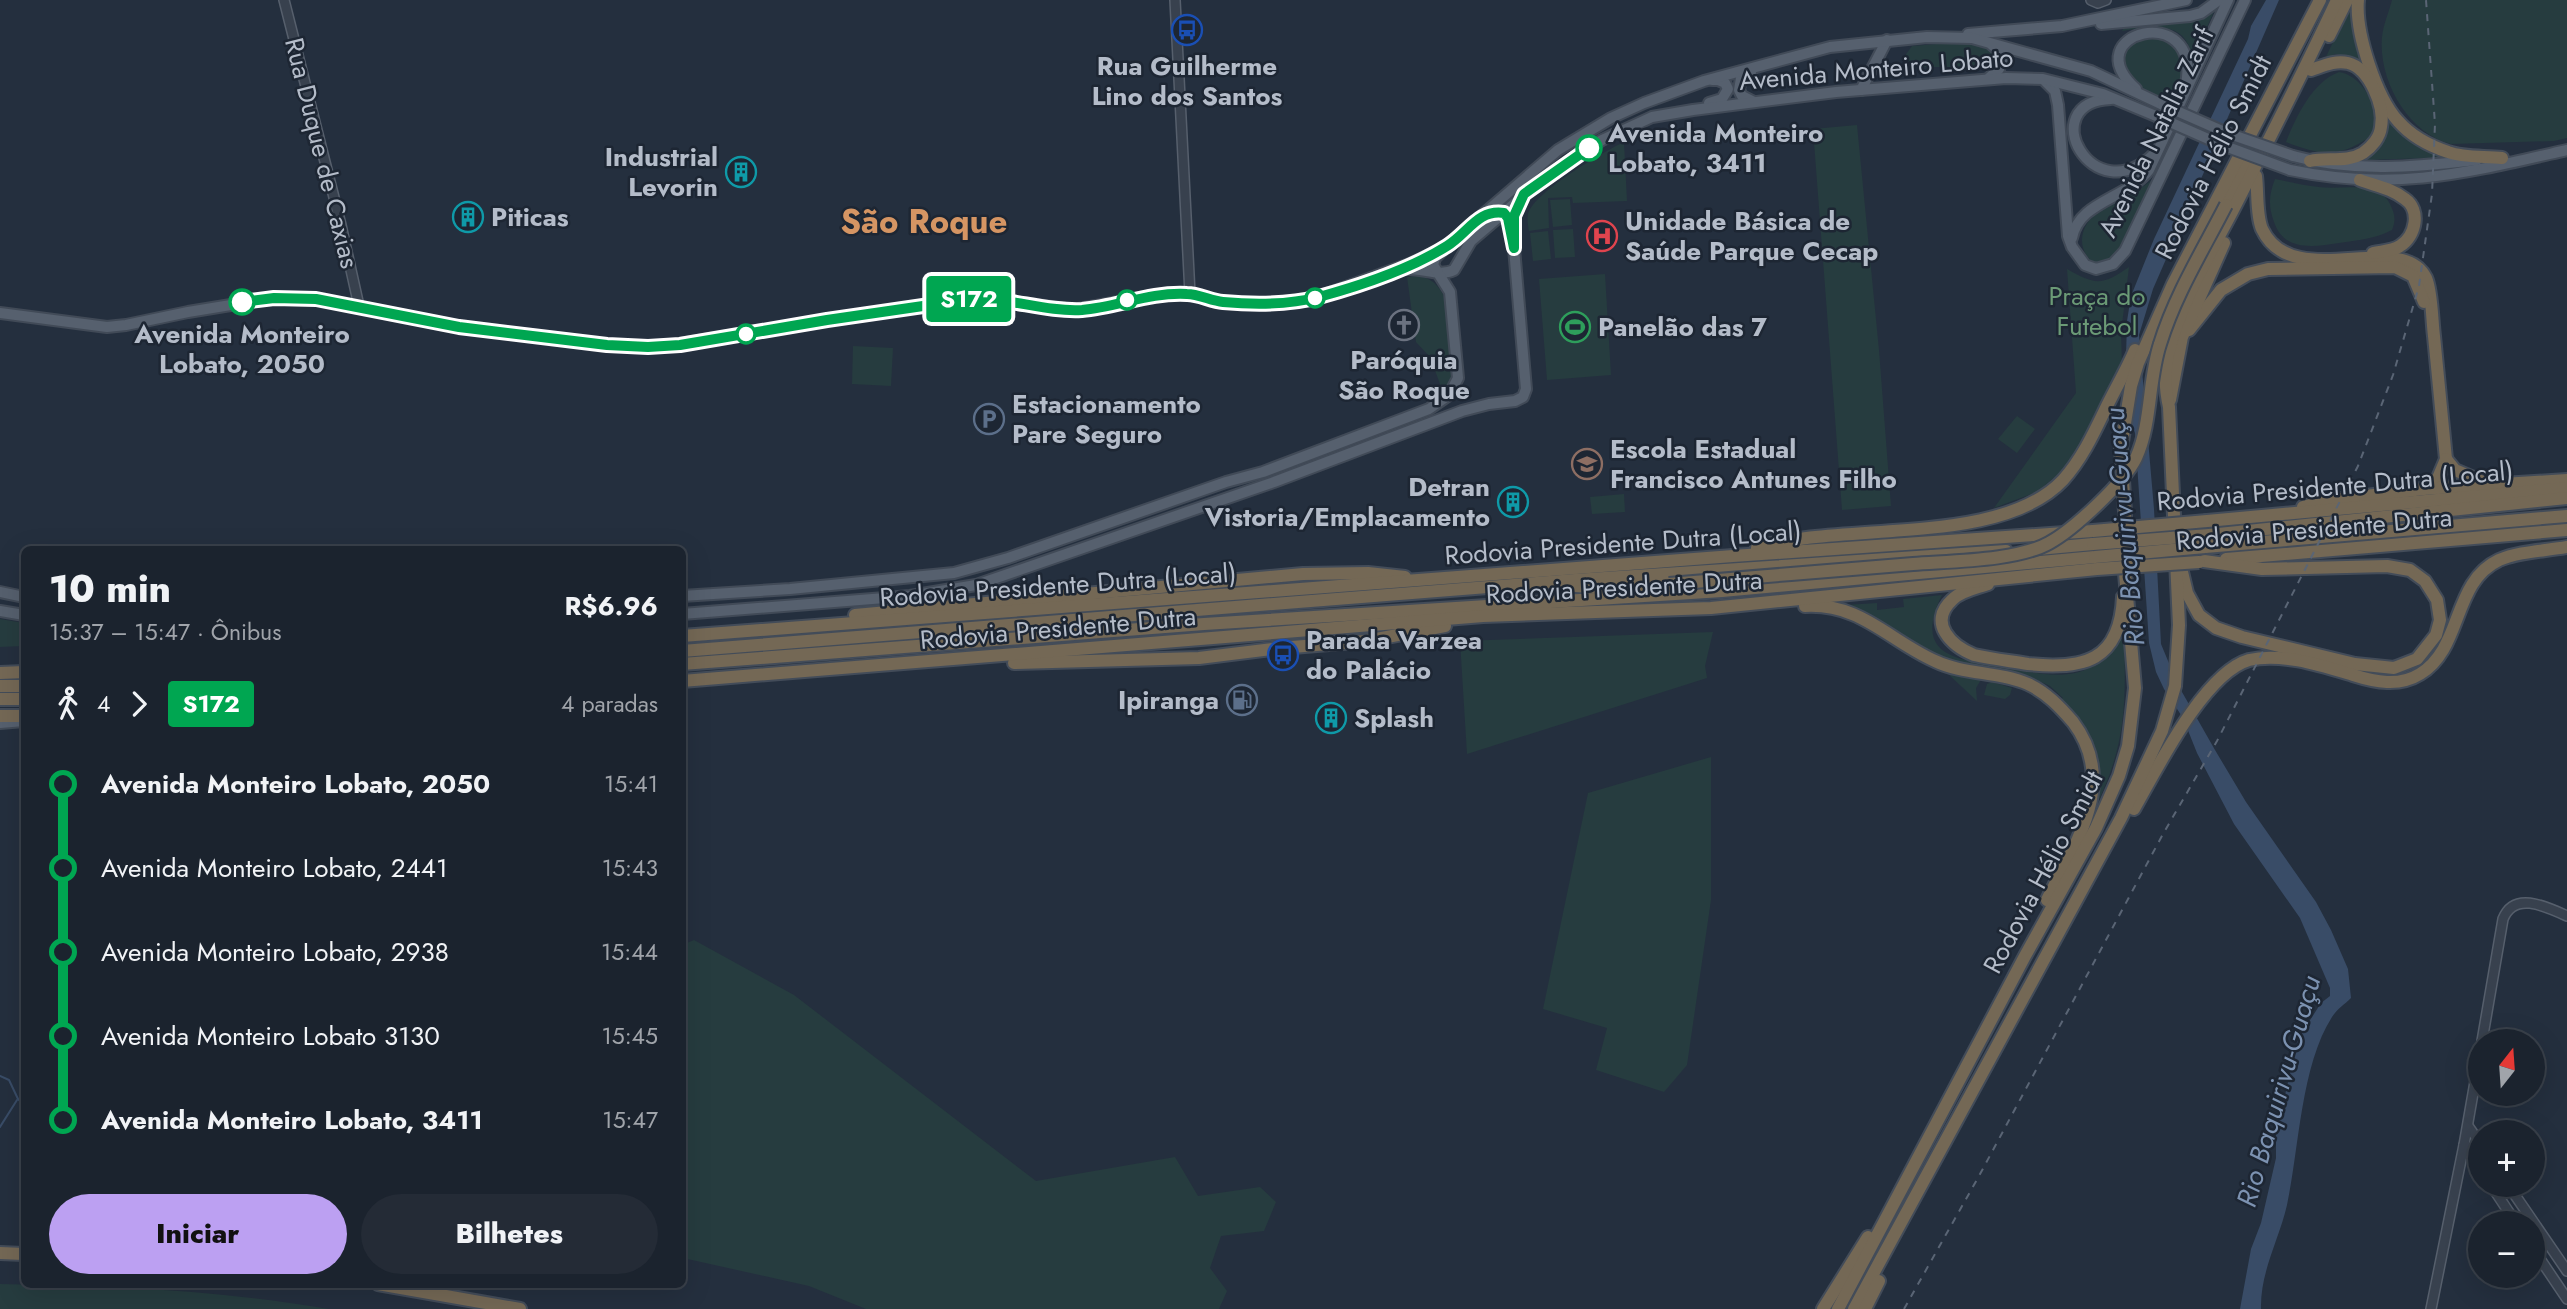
<!DOCTYPE html>
<html lang="pt">
<meta charset="utf-8">
<style>
:root{--surface:#1b232e;--page:#242b36;--text:#f1f3f6;--muted:#a0a4aa;--line:#39404a;--accent:#bca0f2}
body{margin:0;font-family:Jost,sans-serif;background:var(--page);color:var(--text);height:100vh;display:flex;flex-direction:column;font-size:26px;white-space:nowrap}
*{box-sizing:border-box;margin:0}
p{font-size:23px;color:var(--muted)}
.icon{flex:none;width:38px;height:38px;fill:none;stroke:currentColor;stroke-width:2;stroke-linecap:round;stroke-linejoin:round}
.map{position:relative;flex:1;overflow:hidden}
.side{position:absolute;left:21px;top:546px;width:665px;height:742px;display:flex;flex-direction:column;background:var(--surface);border-radius:10px;box-shadow:0 7px 28px #0002,0 0 0 2px var(--line)}
.side>*{flex:none}
.badge{padding:0 14px;border-radius:5px;font-size:24px;line-height:46px}
.needle{width:46px;rotate:17deg}
.buttons{position:absolute;left:2468px;top:1029px;display:grid;gap:14px}
.buttons a{display:grid;place-items:center;width:77px;height:77px;border-radius:50%;background:var(--surface);box-shadow:0 7px 28px #0002,0 0 0 2px var(--line);font-size:35px}
.map>.badge{position:absolute;translate:-50% -50%;box-shadow:0 0 0 4px #fff}
.legs{display:flex;align-items:center;gap:10px;height:77px;padding:0 28px;font-size:23px}
.legs p{margin-inline-start:auto}
.summary{display:flex;align-items:center;justify-content:space-between;height:119px;padding:0 28px}
h1{font-size:38px;font-weight:800;line-height:52px}
.cta{display:flex;gap:14px;margin-top:auto;padding:14px 28px}
.cta a{flex:1;height:80px;border-radius:42px;background:var(--accent);color:#111;font-size:28px;font-weight:800;line-height:80px;text-align:center}
.cta a+a{background:var(--page);color:var(--text)}
ul{padding:0 28px;list-style:none}
li{display:flex;align-items:center;gap:24px;height:84px;font-size:26px}
li i{display:grid;place-items:center;width:10px;height:100%;margin:0 9px;background:currentColor}
li i::after{content:'';width:18px;height:18px;margin:-9px;border:5px solid;border-radius:50%;background:var(--surface)}
li p{margin-inline-start:auto}
li:first-child i{background:linear-gradient(#0000 50%,currentColor 0)}
li:last-child i{background:linear-gradient(currentColor 50%,#0000 0)}
.map>svg:first-child{display:block}
.green{fill:#263c3f}
.water{fill:#394c67}
.lines{fill:none;stroke-linecap:round;stroke-linejoin:round}
.stream{stroke:#394c67;stroke-width:2}
.minor-casing{stroke:#565f6c;stroke-width:12}
.major-casing{stroke:#414a57;stroke-width:14}
.highway-casing{stroke:#434c59;stroke-width:16}
.minor{stroke:#38414e;stroke-width:9}
.major{stroke:#56606e;stroke-width:10}
.highway{stroke:#746855;stroke-width:12}
.rail{stroke:#5a6575;stroke-width:2;stroke-dasharray:7 7;stroke-linecap:butt}
.major-bridge-casing{stroke:#414a57;stroke-width:14;stroke-linecap:butt}
.highway-bridge-casing{stroke:#434c59;stroke-width:16;stroke-linecap:butt}
.major-bridge{stroke:#56606e;stroke-width:10}
.highway-bridge{stroke:#746855;stroke-width:12}
.line-1-casing{stroke:#fff;stroke-width:16}
.line-1{stroke:#00a651;stroke-width:10}
.stop-1-dot{fill:#fff;stroke:#00a651;stroke-width:3.5}
.labels{text-anchor:middle;stroke-width:5;stroke-linejoin:round;paint-order:stroke}
.poi-label{font-size:26px;font-weight:bold;fill:#b4bcc9;stroke:#1d2633;text-anchor:start}
.street-label{font-size:26px;fill:#b4bcc9;stroke:#1d2633}
.stop-label{font-size:26px;font-weight:bold;fill:#b4bcc9;stroke:#1d2633;text-anchor:start}
.park-label{font-size:26px;fill:#6b9a76;stroke:#1d2633}
.water-label{font-size:28px;font-style:italic;fill:#7c92b1;stroke:#1d2633}
.district-label{font-size:33px;font-weight:bold;fill:#d59563;stroke:#1d2633}
</style>
<div class="map">
<svg width="2567" height="1309" viewBox="0 0 2567 1309">
<rect width="100%" height="100%" fill="#242f3e"/>
<g class="green">
<path d="M2392,0H2567V138L2554,141L2451,144C2408,134 2378,80 2382,37C2383,25 2389,12 2392,0Z"/>
<polygon points="2352,2 2393,117 2460,157 2366,160 2382,141 2386,117 2354,59 2335,54 2325,59"/>
<path d="M2215,9L2192,61C2189,19 2152,26 2122,31L2125,26C2157,24 2185,22 2215,9Z"/>
<polygon points="2149,32 2180,45 2183,75 2174,105 2135,84 2126,75 2123,51 2127,44"/>
<polygon points="1960,42 1993,49 1997,55 1994,65 1990,67 1904,67 1904,57 1912,46"/>
<path d="M2339,72C2359,75 2375,99 2375,120C2375,125 2372,132 2370,137C2338,158 2322,156 2286,142C2296,117 2312,82 2339,72Z"/>
<polygon points="1857,125 1879,350 1891,506 1842,510 1813,129"/>
<path d="M1624,142L1627,201L1573,203L1572,197L1548,198L1549,228L1529,231C1528,226 1527,218 1528,214C1534,192 1603,152 1624,142Z"/>
<path d="M2155,177L2128,237L2113,259L2094,263C2078,252 2078,229 2094,216C2114,202 2137,194 2155,177Z"/>
<path d="M2275,179C2290,182 2305,186 2319,187C2342,190 2378,180 2390,204C2395,214 2396,220 2392,230C2375,239 2358,240 2339,243C2314,247 2284,252 2274,222C2268,206 2269,194 2275,179Z"/>
<polygon points="1570,199 1572,225 1553,227 1550,200"/>
<polygon points="1573,229 1575,257 1555,258 1553,230"/>
<polygon points="1548,231 1551,259 1533,261 1530,233"/>
<path d="M2129,267L2121,333L2122,364L2082,447L2061,472L2037,492L1994,508L2076,393L2067,269C2095,285 2102,286 2129,267Z"/>
<polygon points="1605,274 1611,375 1547,380 1539,279"/>
<path d="M1419,276C1429,278 1435,282 1441,291C1450,303 1456,364 1452,379C1451,384 1447,388 1443,392L1430,357L1416,342L1407,277Z"/>
<polygon points="853,346 893,348 891,386 852,384"/>
<polygon points="2017,416 2035,429 2017,453 1998,439"/>
<polygon points="1624,494 1625,512 1592,514 1590,497"/>
<path d="M1942,595C1912,657 1957,659 2005,667C2027,671 2052,678 2075,673C2097,668 2112,652 2124,633C2126,706 2127,746 2092,814L2095,753L2058,700L2063,698L2050,686L2030,677L2028,679L1939,659L1846,605L1877,603V610L1904,607L1903,599Z"/>
<polygon points="0,619 24,623 24,646 0,647"/>
<polygon points="1713,632 1705,666 1707,678 1467,754 1460,641"/>
<polygon points="1946,672 1982,678 1976,688 1977,701"/>
<polygon points="1992,682 2012,688 2010,695 2005,699 1984,695 1987,684"/>
<polygon points="1711,757 1711,900 1687,1065 1664,1092 1596,1070 1607,1028 1543,1009 1588,793"/>
<polygon points="694,940 794,995 1036,1181 1175,1157 1198,1196 1260,1187 1276,1202 1264,1231 1221,1236 1210,1268 1227,1291 1219,1309 866,1309 809,1286 683,1258 682,945"/>
<path d="M0,1284C110,1286 220,1290 329,1309H0Z"/>
</g>
<path class="water" d="M2266,0H2279L2153,289L2139,335L2154,509L2161,644L2178,685L2215,750L2246,802L2316,902L2331,930L2348,969L2351,998C2345,1004 2337,1009 2332,1017C2301,1065 2299,1149 2287,1205C2279,1240 2260,1272 2261,1309H2240L2251,1249L2261,1223L2276,1158V1134L2298,1039L2321,1003L2330,996V988L2300,918L2234,824L2197,753L2183,718L2164,689L2156,672L2149,643L2135,433L2130,419L2126,357L2127,321L2131,296L2154,239L2248,39L2251,26Z"/>
<g class="lines">
<g class="stream">
<polyline points="0,1076 9,1080 18,1099 24,1105"/>
<polyline points="0,1127 17,1100"/>
</g>
<g class="minor-casing">
<g id="minor">
<polyline points="284,0 341,225 359,306"/>
<polyline points="1175,0 1190,294"/>
<polyline points="2091,0 2098,3 2106,0"/>
<path d="M2482,1041L2503,919C2514,891 2545,906 2567,916"/>
<polyline points="2468,1126 2480,1143"/>
<polyline points="2464,1145 2480,1168"/>
<polyline points="2491,1185 2516,1223"/>
<polyline points="2508,1185 2567,1271"/>
<polyline points="2532,1247 2567,1299"/>
<polyline points="2431,1309 2464,1145 2480,1053"/>
</g>
</g>
<g class="major-casing">
<g id="major">
<polyline points="2101,24 2190,16 2201,13 2219,0"/>
<polyline points="1968,34 2062,26 2186,0"/>
<polyline points="1751,72 1741,78 1739,90 1742,96 1754,102"/>
<polyline points="1989,78 1999,69 2002,61 1999,51 1992,45"/>
<polyline points="2045,81 2055,91 2058,105 2068,236 2072,247 2085,265 2096,269 2113,264 2125,251 2245,0"/>
<path d="M2136,89C2073,32 2202,0 2186,84"/>
<polyline points="1861,90 1887,40"/>
<path d="M2111,99C2033,102 2092,215 2155,153"/>
<polyline points="1709,103 1722,99 1728,89 1725,83 1718,80 1712,80"/>
<path d="M2293,156C2354,173 2415,167 2477,160"/>
<path d="M2290,170C2395,192 2466,173 2567,150"/>
<path d="M2072,238C2079,201 2127,199 2149,170L2228,0"/>
<path d="M1406,269C1422,268 1440,277 1454,270L1471,241L1543,179L1602,140L1652,117L1693,110L1836,92L2006,78L2043,79L2103,94L2156,116"/>
<polyline points="0,313 107,327 126,325 188,312 274,298 316,299 459,327 607,345 648,347 680,344 827,320 971,299 993,299 1073,310 1165,294 1190,294 1221,302 1263,304 1298,302 1321,296 1412,263 1445,247 1558,150 1611,118 1644,103 1704,81 1830,47 1927,37 1972,38 2091,71 2163,105"/>
<polyline points="0,592 24,597"/>
<polyline points="682,596 790,589 954,573 1008,558 1226,482 1263,472 1429,409 1449,395 1458,378 1450,292 1433,265 1435,258 1443,250"/>
<polyline points="0,611 24,615"/>
<polyline points="682,614 910,596 976,585 1274,482 1462,411 1489,404 1515,401 1523,397 1526,389 1514,248 1514,217 1524,194"/>
<polyline points="0,723 24,721"/>
</g>
</g>
<g class="highway-casing">
<g id="highway">
<path d="M2358,0C2355,32 2376,97 2398,121C2411,136 2430,146 2448,152C2464,158 2485,156 2502,158"/>
<polyline points="2329,36 2347,0"/>
<path d="M2310,161C2327,157 2347,163 2363,153C2372,147 2380,137 2381,127C2385,106 2369,68 2348,63C2335,60 2323,66 2311,70"/>
<path d="M2256,176C2258,192 2256,215 2262,229C2292,294 2401,228 2426,278C2432,291 2432,321 2434,336C2438,377 2442,418 2446,459L2438,478L2423,489"/>
<path d="M2360,180C2376,186 2391,188 2405,199C2421,210 2416,236 2400,246C2393,251 2382,251 2373,253"/>
<polyline points="2227,204 2245,163"/>
<polyline points="2189,330 2221,290 2248,274 2268,269 2395,267 2413,276 2424,302"/>
<polyline points="2170,400 2182,337 2224,243"/>
<polyline points="2446,459 2455,470 2483,482"/>
<polyline points="2303,507 2325,501 2423,489 2567,480"/>
<polyline points="2207,521 2567,488"/>
<polyline points="2209,535 2567,498"/>
<polyline points="2205,547 2567,516"/>
<path d="M1757,548C1842,521 2000,547 2063,480C2081,460 2093,435 2104,412C2114,391 2126,371 2135,350"/>
<polyline points="2038,549 2093,544"/>
<polyline points="2226,559 2567,530"/>
<polyline points="2182,572 2187,593 2199,615 2216,628 2242,637 2355,664 2394,668 2417,659 2436,635 2440,620 2437,600 2425,581 2410,570 2387,566 2262,569 2204,561"/>
<path d="M1988,584C1977,588 1960,591 1952,600C1927,623 1952,646 1974,655C1992,659 2010,661 2028,664C2084,670 2120,661 2123,597"/>
<polyline points="1576,586 1605,588 1669,584"/>
<path d="M1805,606C1861,603 1888,640 1935,661C1964,675 1999,671 2028,684C2047,693 2060,707 2073,722C2119,783 2075,843 2047,900"/>
<polyline points="855,615 1303,574 1368,573 1405,577"/>
<polyline points="682,636 1733,556 2093,531"/>
<polyline points="682,651 1575,580 2006,551"/>
<polyline points="1014,663 1199,658 1280,648 1366,641 1445,626"/>
<polyline points="682,664 1204,624 1722,591 2095,557"/>
<polyline points="0,673 24,672"/>
<polyline points="682,681 1483,616 1711,608 2097,569"/>
<polyline points="0,686 24,686"/>
<polyline points="0,699 24,699"/>
<polyline points="0,716 24,716"/>
<path d="M2134,809C2157,769 2204,673 2249,660C2281,652 2323,666 2353,675C2375,682 2399,687 2420,674C2463,648 2452,582 2499,560C2520,551 2545,551 2567,547"/>
<polyline points="0,1253 24,1254"/>
<polyline points="378,1284 520,1309"/>
<polyline points="1823,1309 1868,1237"/>
<polyline points="1838,1309 2025,956 2096,828 2119,776 2128,746 2135,688 2125,573 2125,512 2121,448 2131,386 2138,363 2173,284 2320,0"/>
<path d="M1854,1309L2121,818L2162,731L2175,686L2179,625L2169,407C2165,389 2164,373 2168,355C2180,303 2209,256 2233,210C2269,140 2304,71 2337,0"/>
<polyline points="1865,1309 1879,1281"/>
</g>
</g>
<use href="#minor" class="minor"/>
<use href="#major" class="major"/>
<use href="#highway" class="highway"/>
<polyline class="rail" points="1904,1309 1979,1176 2163,834 2217,741 2358,466 2393,375 2419,286 2432,194 2435,124 2426,0"/>
<g class="major-bridge-casing">
<g id="major-bridge">
<polyline points="2163,105 2227,133 2293,156"/>
<polyline points="2156,116 2222,145 2290,170"/>
</g>
</g>
<g class="highway-bridge-casing">
<g id="highway-bridge">
<polyline points="2093,531 2207,521"/>
<polyline points="2093,544 2209,535"/>
<polyline points="2095,557 2205,547"/>
<polyline points="2097,569 2199,562"/>
<path d="M1669,584C1750,577 1832,571 1913,564C1951,561 2017,561 2049,543C2073,530 2124,483 2136,458C2152,423 2148,380 2160,344C2175,295 2203,250 2226,205"/>
</g>
</g>
<use href="#major-bridge" class="major-bridge"/>
<use href="#highway-bridge" class="highway-bridge"/>
</g>
<g class="lines">
<g class="line-1-casing">
<path id="line-1" d="M242,302L274,298L316,299L459,327L607,345L648,347L680,345L827,320L971,299C1008,297 1044,312 1082,310C1118,307 1149,292 1187,294C1199,294 1211,301 1223,302C1255,305 1288,305 1319,297C1359,286 1412,268 1447,246C1468,233 1478,209 1504,213L1508,218L1514,248V216L1524,194L1589,148"/>
</g>
<use href="#line-1" class="line-1"/>
</g>
<defs>
<g id="bus-ring" transform="scale(1.575)"><circle r="9.5" fill="#1d2633" stroke="#1a4fb4" stroke-width="1.5"/><path d="M-5-6H5V4H4V6H2V4H-2V6H-4V4H-5ZM-3.5-4V0h7V-4ZM-3.5 1.2v1.5H-2V1.2ZM2 1.2v1.5H3.5V1.2Z" fill="#1a4fb4"/></g>
<g id="building-ring" transform="scale(1.575)"><circle r="9.5" fill="#1d2633" stroke="#0f9aa8" stroke-width="1.5"/><path d="M-4-6H4V6H1V3H-1V6H-4ZM-2.5-4.3h1.7v1.8h-1.7ZM.8-4.3h1.7v1.8H.8ZM-2.5-1h1.7V.8h-1.7ZM.8-1h1.7V.8H.8Z" fill="#0f9aa8"/></g>
<g id="hospital-ring" transform="scale(1.575)"><circle r="9.5" fill="#1d2633" stroke="#e0444e" stroke-width="1.5"/><path d="M-5-5h3v3.5h4V-5h3V5h-3V1.5h-4V5h-3Z" fill="#e0444e"/></g>
<g id="church-ring" transform="scale(1.575)"><circle r="9.5" fill="#1d2633" stroke="#6b7280" stroke-width="1.5"/><path d="M-1.2-6h2.4v3.5h3.3v2.4h-3.3V6h-2.4V-.1h-3.3v-2.4h3.3Z" fill="#6b7280"/></g>
<g id="stadium-ring" transform="scale(1.575)"><circle r="9.5" fill="#1d2633" stroke="#2e9e5b" stroke-width="1.5"/><path d="M0-5a6.5 5 0 1 0 0 10a6.5 5 0 1 0 0-10ZM-3.5-1.8h7v3.6h-7Z" fill="#2e9e5b"/></g>
<g id="parking-ring" transform="scale(1.575)"><circle r="9.5" fill="#1d2633" stroke="#5c6f8a" stroke-width="1.5"/><path d="M-3.5-5.5H1a3.5 3.5 0 0 1 0 7H-1V5.5H-3.5ZM-1-3.4V-.6H.8a1.4 1.4 0 0 0 0-2.8Z" fill="#5c6f8a"/></g>
<g id="school-ring" transform="scale(1.575)"><circle r="9.5" fill="#1d2633" stroke="#8d6e63" stroke-width="1.5"/><path d="M0-5L7-2L0 1L-7-2ZM-4 1L0 2.5L4 1V4Q0 6-4 4Z" fill="#8d6e63"/></g>
<g id="fuel-ring" transform="scale(1.575)"><circle r="9.5" fill="#1d2633" stroke="#5c6f8a" stroke-width="1.5"/><path d="M-5.5-6h7V0h2V4h1.3V-2.5L3-4.5l.8-.8L6-3V5H2.5V1h-1V6h-7ZM-4.2-4.7v3.2H.2V-4.7Z" fill="#5c6f8a"/></g>
</defs>
<g fill-rule="evenodd">
<use href="#bus-ring" x="1187" y="30"/>
<use href="#building-ring" x="741" y="172"/>
<use href="#building-ring" x="468" y="217"/>
<use href="#hospital-ring" x="1602" y="236"/>
<use href="#church-ring" x="1404" y="325"/>
<use href="#stadium-ring" x="1575" y="327"/>
<use href="#parking-ring" x="989" y="419"/>
<use href="#school-ring" x="1587" y="464"/>
<use href="#building-ring" x="1513" y="502"/>
<use href="#bus-ring" x="1283" y="655"/>
<use href="#fuel-ring" x="1242" y="700"/>
<use href="#building-ring" x="1331" y="718"/>
</g>
<g class="stop-1-dot">
<circle cx="1589" cy="148" r="12"/>
<circle cx="1315" cy="298" r="9"/>
<circle cx="1127" cy="300" r="9"/>
<circle cx="242" cy="302" r="12"/>
<circle cx="746" cy="334" r="9"/>
</g>
<g class="labels">
<g class="poi-label">
<text x="1187" y="75" text-anchor="middle">Rua Guilherme<tspan x="1187" dy="30">Lino dos Santos</tspan></text>
<text x="718" y="166" text-anchor="end">Industrial<tspan x="718" dy="30">Levorin</tspan></text>
<text x="491" y="226">Piticas</text>
<text x="1625" y="230">Unidade Básica de<tspan x="1625" dy="30">Saúde Parque Cecap</tspan></text>
<text x="1598" y="336">Panelão das 7</text>
<text x="1404" y="369" text-anchor="middle">Paróquia<tspan x="1404" dy="30">São Roque</tspan></text>
<text x="1012" y="413">Estacionamento<tspan x="1012" dy="30">Pare Seguro</tspan></text>
<text x="1610" y="458">Escola Estadual<tspan x="1610" dy="30">Francisco Antunes Filho</tspan></text>
<text x="1490" y="496" text-anchor="end">Detran<tspan x="1490" dy="30">Vistoria/Emplacamento</tspan></text>
<text x="1306" y="649">Parada Varzea<tspan x="1306" dy="30">do Palácio</tspan></text>
<text x="1219" y="709" text-anchor="end">Ipiranga</text>
<text x="1354" y="727">Splash</text>
</g>
<g class="street-label">
<text transform="translate(1876 69) rotate(-5)" y="9">Avenida Monteiro Lobato</text>
<text transform="translate(2156 132) rotate(-64)" y="9">Avenida Natalia Zarif</text>
<text transform="translate(322 153) rotate(76)" y="9">Rua Duque de Caxias</text>
<text transform="translate(2213 157) rotate(-63)" y="9">Rodovia Hélio Smidt</text>
<text transform="translate(2335 486) rotate(-5)" y="9">Rodovia Presidente Dutra (Local)</text>
<text transform="translate(2314 529) rotate(-5)" y="9">Rodovia Presidente Dutra</text>
<text transform="translate(1623 543) rotate(-4)" y="9">Rodovia Presidente Dutra (Local)</text>
<text transform="translate(1058 585) rotate(-4)" y="9">Rodovia Presidente Dutra (Local)</text>
<text transform="translate(1624 587) rotate(-3)" y="9">Rodovia Presidente Dutra</text>
<text transform="translate(1058 628) rotate(-5)" y="9">Rodovia Presidente Dutra</text>
<text transform="translate(2043 872) rotate(-62)" y="9">Rodovia Hélio Smidt</text>
</g>
<g class="stop-label">
<text x="1608" y="142">Avenida Monteiro<tspan x="1608" dy="30">Lobato, 3411</tspan></text>
<text x="242" y="343" text-anchor="middle">Avenida Monteiro<tspan x="242" dy="30">Lobato, 2050</tspan></text>
</g>
<g class="park-label">
<text x="2097" y="305">Praça do<tspan x="2097" dy="30">Futebol</tspan></text>
</g>
<g class="water-label">
<text transform="translate(2124 527) rotate(-95)" y="10">Rio Baquirivu-Guaçu</text>
<text transform="translate(2278 1091) rotate(-74)" y="10">Rio Baquirivu-Guaçu</text>
</g>
<g class="district-label">
<text x="924" y="233">São Roque</text>
</g>
</g>
</svg>
<div class="buttons">
<a><svg class="needle" viewBox="-14 -14 28 28"><path d="M0-13l5 13h-10z" fill="#e53935"/><path d="M0 13l5-13h-10z" fill="#a0a4aa"/></svg></a>
<a>+</a>
<a>−</a>
</div>
<b class="badge" style="left:969px;top:299px;background:#00a651;color:#fff">S172</b>
<section class="side">
<div class="summary"><div><h1>10 min</h1><p>15:37 – 15:47 · Ônibus</p></div><b>R$6.96</b></div>
<div class="legs"><svg class="icon" aria-label="walk" viewBox="0 0 24 24"><circle cx="13" cy="4" r="2"/><path d="M13 8l-2 6 4 7M11 14l-3 7M7 12l3-4h3l4 4"/></svg>4<svg class="icon" aria-label="forward" viewBox="0 0 24 24"><path d="M9 5l7 7-7 7"/></svg><b class="badge" style="background:#00a651;color:#fff">S172</b><p>4 paradas</p></div>
<ul>
<li><i style="color:#00a651"></i><b>Avenida Monteiro Lobato, 2050</b><p>15:41</p></li>
<li><i style="color:#00a651"></i><span>Avenida Monteiro Lobato, 2441</span><p>15:43</p></li>
<li><i style="color:#00a651"></i><span>Avenida Monteiro Lobato, 2938</span><p>15:44</p></li>
<li><i style="color:#00a651"></i><span>Avenida Monteiro Lobato 3130</span><p>15:45</p></li>
<li><i style="color:#00a651"></i><b>Avenida Monteiro Lobato, 3411</b><p>15:47</p></li>
</ul>
<div class="cta"><a>Iniciar</a><a>Bilhetes</a></div>
</section>
</div>
